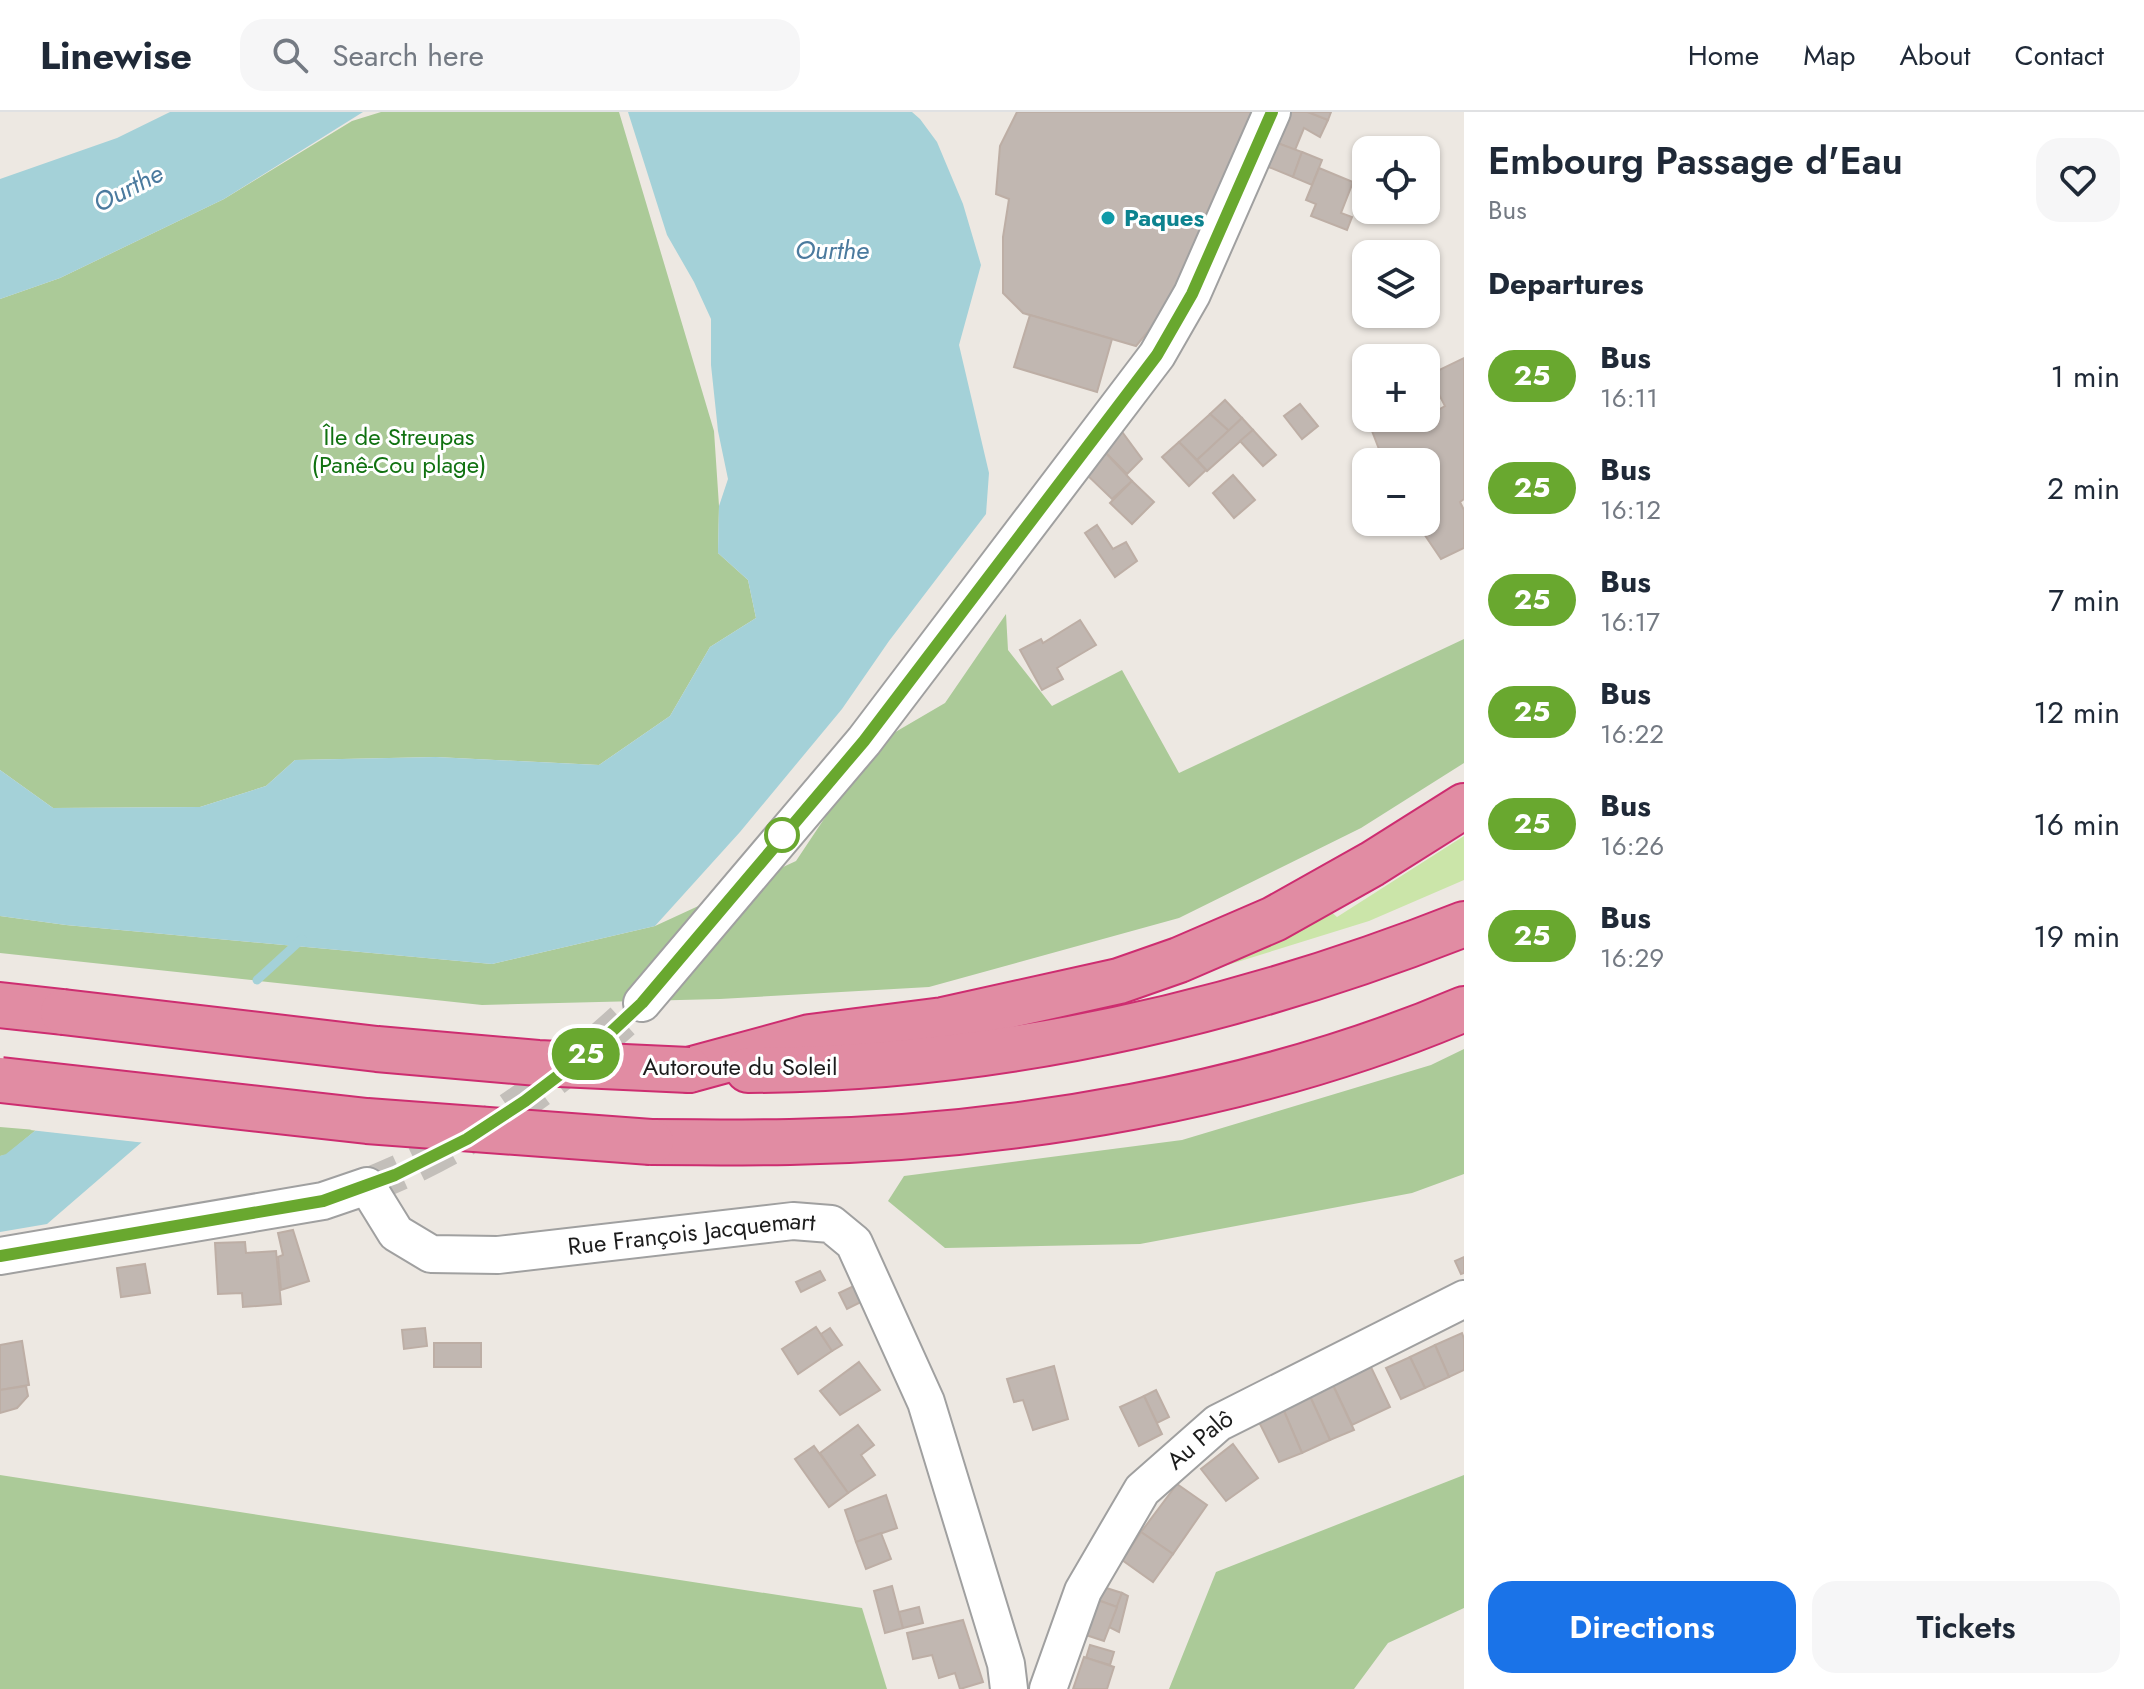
<!DOCTYPE html>
<meta charset="utf-8">
<style>
:root{--surface:#fff;--page:#f6f6f7;--text:#1f2937;--muted:#747a83;--line:#e0e1e3;--accent:#1a73e8}
body{margin:0;font-family:Jost,sans-serif;background:var(--page);color:var(--text);height:100vh;display:flex;flex-direction:column;font-size:30px;white-space:nowrap}
*{box-sizing:border-box;margin:0}
p{font-size:26px;color:var(--muted)}
.icon{flex:none;width:44px;height:44px;fill:none;stroke:currentColor;stroke-width:2;stroke-linecap:round;stroke-linejoin:round}
.map{position:relative;flex:1;overflow:hidden}
.panel{display:flex;flex-direction:column;background:var(--surface);width:680px}
.panel>*{flex:none}
.badge{padding:0 16px;border-radius:26px;font-size:28px;line-height:52px}
.controls{position:absolute;left:1352px;top:24px;display:grid;gap:16px}
.controls a{display:grid;place-items:center;width:88px;height:88px;border-radius:16px;background:var(--surface);box-shadow:0 2px 6px #0004;font-size:40px}
.map>.badge{position:absolute;translate:-50% -50%;box-shadow:0 0 0 4px #fff}
h2{padding:0 24px;font-size:30px;line-height:72px}
.round{display:grid;place-items:center;flex:none;width:84px;height:84px;border-radius:24px;background:var(--page)}
.head{display:flex;align-items:center;justify-content:space-between;height:136px;padding:0 24px}
h1{font-size:38px;font-weight:600;line-height:60px}
.action{display:flex;gap:16px;margin-top:auto;padding:16px 24px}
.action a{flex:1;height:92px;border-radius:24px;background:var(--accent);color:#fff;font-size:32px;font-weight:600;line-height:92px;text-align:center}
.action a+a{background:var(--page);color:var(--text)}
ul{padding:0;list-style:none}
li{display:flex;align-items:center;gap:24px;height:112px;padding:0 24px}
li div{flex:1}
li b{display:block;font-size:30px}
li em{font-style:normal}
li .badge{min-width:88px;font-weight:700;text-align:center}
header{display:flex;align-items:center;gap:48px;box-sizing:border-box;height:112px;padding:0 40px;background:var(--surface);border-bottom:2px solid var(--line)}
header strong{font-size:38px}
nav{display:flex;gap:44px;margin-inline-start:auto;font-size:28px}
.search{width:560px;height:72px;background:var(--page);display:flex;align-items:center;gap:20px;box-sizing:border-box;padding:0 28px;border-radius:24px;color:var(--muted);font-size:30px}
main{display:flex;flex:1;min-height:0}
.map>svg:first-child{display:block}
.grass{fill:#cbe5a9}
.forest{fill:#abca98}
.water{fill:#a4d1d8}
.pier{fill:#ede8e2}
.lines{fill:none;stroke-linecap:round;stroke-linejoin:round}
.stream{stroke:#a4d1d8;stroke-width:9}
.building{fill:#c1b7b1;stroke:#bdaea5;stroke-width:2}
.minor-tunnel{stroke:#c3bfba;stroke-width:36;stroke-dasharray:36 18;stroke-linecap:butt}
.minor-casing{stroke:#a0a0a0;stroke-width:40}
.highway-casing{stroke:#cd2d70;stroke-width:48}
.minor{stroke:#fff;stroke-width:36}
.highway{stroke:#e18ca3;stroke-width:44}
.highway-bridge-casing{stroke:#cd2d70;stroke-width:48;stroke-linecap:butt}
.highway-bridge{stroke:#e18ca3;stroke-width:44}
.line-casing{stroke:#fff;stroke-width:18}
.line{stroke:#69a82f;stroke-width:12}
.culture-dot{fill:#0f9aa8;stroke:#fff;stroke-width:3}
.stop-dot{fill:#fff;stroke:#69a82f;stroke-width:4}
.labels{text-anchor:middle;stroke-width:6;stroke-linejoin:round;paint-order:stroke}
.culture-label{font-size:24px;font-weight:bold;fill:#0d838f;stroke:#fff;text-anchor:start}
.park-label{font-size:24px;fill:#117211;stroke:#fff}
.street-label{font-size:24px;fill:#1c1c1c;stroke:#fff}
.water-label{font-size:26px;font-style:italic;fill:#4b7a9e;stroke:#fff}
</style>
<header>
<strong>Linewise</strong>
<div class="search"><svg class="icon" aria-label="search" viewBox="0 0 24 24"><circle cx="10" cy="10" r="6"/><path d="M15 15l6 6"/></svg>Search here</div>
<nav><a>Home</a><a>Map</a><a>About</a><a>Contact</a></nav>
</header>
<main>
<div class="map">
<svg width="1464" height="1577" viewBox="0 0 1464 1577">
<rect width="100%" height="100%" fill="#ede8e2"/>
<polygon class="grass" points="1464,724 1464,768 1369,809 1205,860 1326,795 1337,805"/>
<g class="forest">
<polygon points="381,0 619,0 714,319 719,394 718,441 748,468 756,506 710,535 670,604 599,653 436,645 295,648 266,674 200,695 53,696 0,658 0,187 60,166 224,87 352,9"/>
<polygon points="1006,502 1008,538 1052,594 1122,558 1179,661 1464,527 1464,651 1361,716 1179,806 929,875 720,887 482,893 0,841 0,804 66,813 492,852 655,814 796,749 852,665 892,622 945,591"/>
<polygon points="1464,937 1464,1062 1412,1081 1140,1132 945,1136 888,1089 904,1064 1182,1028 1431,953"/>
<polygon points="0,1015 36,1018 6,1043 0,1044"/>
<polygon points="0,1363 862,1496 887,1577 0,1577"/>
<polygon points="1464,1363 1464,1496 1388,1531 1354,1577 1169,1577 1216,1460"/>
</g>
<g class="water">
<polygon points="170,0 363,0 224,87 60,166 0,187 0,67 117,26"/>
<polygon points="628,0 912,0 920,7 937,30 963,92 981,153 959,233 989,361 986,402 889,529 842,597 740,720 655,814 492,852 66,813 0,804 0,658 53,696 200,695 266,674 295,648 436,645 599,653 670,604 710,535 756,506 748,468 718,441 719,394 728,367 718,319 711,253 711,207 694,170 667,123"/>
<polygon points="36,1018 142,1030 47,1112 0,1120 0,1044 6,1042"/>
</g>
<polygon class="pier" points="36,1014 143,1026 146,1031 30,1018"/>
<g class="lines">
<polyline class="stream" points="257,868 302,827"/>
</g>
<g class="building">
<polygon points="1017,0 1252,0 1199,131 1171,192 1136,234 1023,201 1003,181 1003,125 1009,87 996,82 1000,34"/>
<polygon points="1284,0 1308,0 1328,8 1320,25 1304,16 1295,38 1272,29"/>
<polygon points="1308,0 1331,0 1328,8"/>
<polygon points="1272,29 1302,40 1293,65 1264,53"/>
<polygon points="1302,40 1322,48 1312,73 1293,65"/>
<polygon points="1319,56 1353,70 1341,101 1352,105 1347,118 1311,104 1316,92 1306,88"/>
<polygon points="1030,203 1112,227 1097,280 1014,255"/>
<polygon points="1464,246 1464,387 1460,390 1464,398 1464,436 1441,447 1416,410 1426,410 1426,350 1384,350 1367,306 1426,306 1426,296 1429,303 1445,294 1429,263"/>
<polygon points="1225,288 1242,306 1229,319 1210,302"/>
<polygon points="1300,292 1318,314 1302,327 1284,304"/>
<polygon points="1210,302 1229,319 1197,348 1179,330"/>
<polygon points="1242,306 1253,318 1207,359 1197,348"/>
<polygon points="1120,317 1142,347 1127,362 1103,338"/>
<polygon points="1253,318 1276,343 1263,354 1240,329"/>
<polygon points="1179,330 1206,358 1189,374 1162,345"/>
<polygon points="1103,338 1132,369 1112,387 1085,361"/>
<polygon points="1233,363 1255,388 1234,406 1213,381"/>
<polygon points="1132,369 1154,390 1132,412 1110,391"/>
<polygon points="1097,413 1113,437 1126,430 1137,449 1115,465 1085,421"/>
<polygon points="1080,508 1096,533 1057,556 1063,567 1042,578 1020,538 1041,527 1043,531"/>
<polygon points="293,1118 309,1169 281,1178 278,1145 283,1143 278,1121"/>
<polygon points="245,1130 246,1141 276,1139 281,1192 243,1195 242,1181 218,1182 215,1131"/>
<polygon points="1464,1145 1464,1161 1461,1162 1455,1149"/>
<polygon points="145,1152 150,1181 121,1185 117,1156"/>
<polygon points="820,1159 825,1168 801,1180 796,1170"/>
<polygon points="860,1171 867,1187 847,1197 839,1181"/>
<polygon points="816,1215 832,1239 798,1262 782,1237"/>
<polygon points="425,1216 427,1234 404,1237 402,1218"/>
<polygon points="830,1216 842,1233 832,1239 821,1222"/>
<polygon points="1462,1221 1464,1227 1464,1258 1449,1265 1435,1233"/>
<polygon points="22,1229 29,1273 0,1278 0,1233"/>
<rect x="434" y="1231" width="47" height="24"/>
<polygon points="1435,1233 1449,1265 1425,1276 1410,1245"/>
<polygon points="1410,1245 1425,1276 1401,1287 1386,1256"/>
<polygon points="859,1250 880,1278 840,1303 820,1279"/>
<polygon points="1369,1251 1390,1295 1352,1313 1331,1269"/>
<polygon points="1054,1254 1068,1307 1033,1318 1023,1288 1014,1290 1007,1267"/>
<polygon points="1331,1269 1354,1318 1330,1328 1308,1280"/>
<polygon points="26,1274 28,1284 17,1296 0,1301 0,1278"/>
<polygon points="1156,1278 1169,1305 1157,1311 1144,1284"/>
<polygon points="1308,1280 1330,1328 1302,1341 1281,1292"/>
<polygon points="1144,1284 1162,1322 1139,1334 1120,1295"/>
<polygon points="1281,1292 1302,1341 1279,1350 1256,1304"/>
<polygon points="858,1313 874,1333 861,1343 875,1363 848,1381 820,1341"/>
<polygon points="1233,1332 1258,1366 1226,1389 1201,1357"/>
<polygon points="814,1334 848,1381 829,1395 795,1347"/>
<polygon points="1177,1372 1207,1393 1173,1442 1141,1420"/>
<polygon points="886,1383 897,1416 856,1430 845,1398"/>
<polygon points="1141,1420 1173,1442 1153,1470 1122,1448"/>
<polygon points="881,1421 891,1447 866,1457 856,1430"/>
<polygon points="892,1474 903,1516 885,1521 874,1479"/>
<polygon points="1100,1474 1122,1481 1117,1495 1095,1487"/>
<polygon points="1122,1481 1128,1484 1119,1520 1109,1515"/>
<polygon points="1095,1487 1117,1495 1104,1529 1083,1522"/>
<polygon points="919,1495 923,1511 903,1516 899,1500"/>
<polygon points="963,1508 983,1570 960,1577 955,1561 939,1566 932,1543 913,1547 907,1521"/>
<polygon points="1090,1533 1114,1540 1110,1553 1086,1546"/>
<polygon points="1084,1545 1114,1555 1107,1577 1073,1577"/>
</g>
<g class="lines">
<path class="minor-tunnel" d="M367,1074C472,1033 560,968 642,891"/>
<g class="minor-casing">
<g id="minor">
<polyline points="642,891 864,629 1157,243 1192,182 1272,0"/>
<path id="s1" d="M0,1144L323,1089L367,1074L396,1121L431,1142L498,1143L793,1109L831,1112L854,1131L926,1290L1006,1552L1009,1577"/>
<path id="s2" d="M1048,1577L1083,1479L1142,1378L1218,1311L1464,1187"/>
</g>
</g>
<g class="highway-casing">
<g id="highway">
<polyline points="0,893 63,900"/>
<polyline points="689,958 810,925 943,908 1119,869 1179,848 1274,807 1372,752 1464,694"/>
<path d="M748,958C993,957 1236,902 1464,812"/>
<path d="M651,1030C697,1030 744,1031 790,1030C1011,1026 1260,984 1464,897"/>
</g>
</g>
<use href="#minor" class="minor"/>
<use href="#highway" class="highway"/>
<g class="highway-bridge-casing">
<g id="highway-bridge">
<polyline points="63,900 377,937 538,951 689,958"/>
<polyline points="1,968 367,1009 651,1030"/>
</g>
</g>
<use href="#highway-bridge" class="highway-bridge"/>
</g>
<g class="lines">
<g class="line-casing">
<polyline id="line" points="0,1144 323,1089 395,1063 467,1027 525,989 592,938 642,891 864,629 1157,243 1192,182 1272,0"/>
</g>
<use href="#line" class="line"/>
</g>
<circle class="culture-dot" cx="1108" cy="106" r="8"/>
<circle class="stop-dot" cx="782" cy="723" r="16"/>
<g class="labels">
<g class="culture-label">
<text x="1124" y="114">Paques</text>
</g>
<g class="park-label">
<text x="399" y="333">Île de Streupas<tspan x="399" dy="28">(Panê-Cou plage)</tspan></text>
</g>
<g class="street-label">
<text x="740" y="963">Autoroute du Soleil</text>
<text dy="8" stroke="none"><textPath href="#s1" startOffset="732">Rue François Jacquemart</textPath></text>
<text dy="8" stroke="none"><textPath href="#s2" startOffset="298">Au Palô</textPath></text>
</g>
<g class="water-label">
<text transform="translate(128 76) rotate(-27)" y="9">Ourthe</text>
<text x="832" y="147">Ourthe</text>
</g>
</g>
</svg>
<div class="controls">
<a><svg class="icon" aria-label="locate" viewBox="0 0 24 24"><circle cx="12" cy="12" r="6"/><path d="M12 2v4M12 18v4M2 12h4M18 12h4"/></svg></a>
<a><svg class="icon" aria-label="layers" viewBox="0 0 24 24"><path d="M12 4l9 5-9 5-9-5zM3 14l9 5 9-5"/></svg></a>
<a>+</a>
<a>−</a>
</div>
<b class="badge" style="left:586px;top:942px;background:#69a82f;color:#fff">25</b>
</div>
<section class="panel">
<div class="head"><div><h1>Embourg Passage d'Eau</h1><p>Bus</p></div><a class="round"><svg class="icon" aria-label="heart" viewBox="0 0 24 24"><path d="M12 20l-8-8c-3-5 5-10 8-4 3-6 11-1 8 4z"/></svg></a></div>
<h2>Departures</h2>
<ul>
<li><span class="badge" style="background:#69a82f;color:#fff">25</span><div><b>Bus</b><p>16:11</p></div><em>1 min</em></li>
<li><span class="badge" style="background:#69a82f;color:#fff">25</span><div><b>Bus</b><p>16:12</p></div><em>2 min</em></li>
<li><span class="badge" style="background:#69a82f;color:#fff">25</span><div><b>Bus</b><p>16:17</p></div><em>7 min</em></li>
<li><span class="badge" style="background:#69a82f;color:#fff">25</span><div><b>Bus</b><p>16:22</p></div><em>12 min</em></li>
<li><span class="badge" style="background:#69a82f;color:#fff">25</span><div><b>Bus</b><p>16:26</p></div><em>16 min</em></li>
<li><span class="badge" style="background:#69a82f;color:#fff">25</span><div><b>Bus</b><p>16:29</p></div><em>19 min</em></li>
</ul>
<div class="action"><a>Directions</a><a>Tickets</a></div>
</section>
</main>
